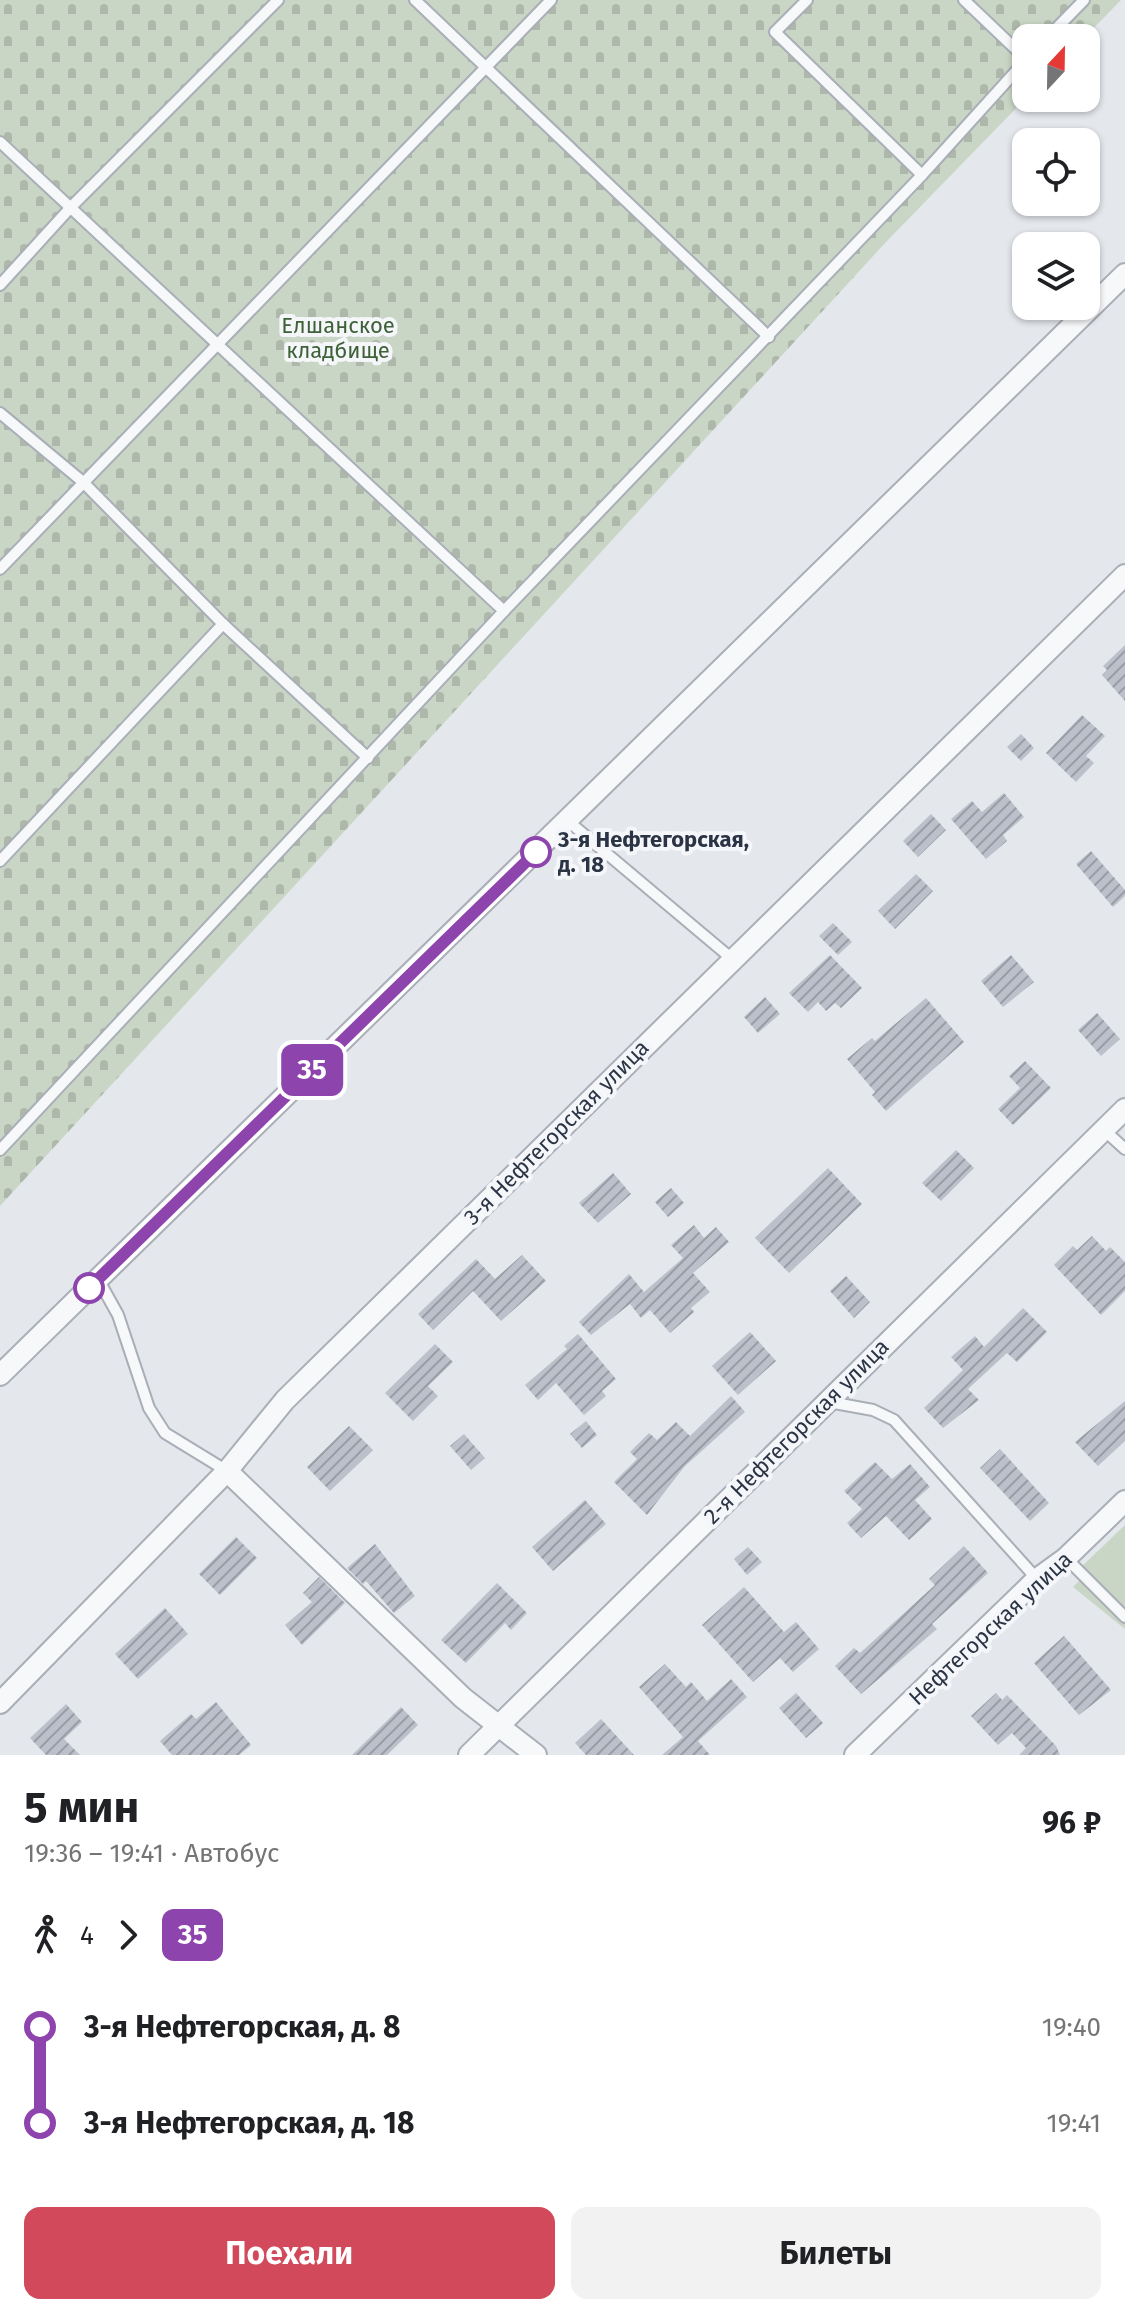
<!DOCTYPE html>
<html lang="ru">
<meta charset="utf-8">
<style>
:root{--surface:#fff;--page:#f2f2f2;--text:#202124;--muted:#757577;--accent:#d1495b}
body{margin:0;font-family:"Fira Sans",sans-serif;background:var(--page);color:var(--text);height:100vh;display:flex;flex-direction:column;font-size:30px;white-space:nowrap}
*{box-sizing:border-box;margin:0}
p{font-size:26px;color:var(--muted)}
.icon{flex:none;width:44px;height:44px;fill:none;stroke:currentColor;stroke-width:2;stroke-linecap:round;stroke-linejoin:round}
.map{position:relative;height:1755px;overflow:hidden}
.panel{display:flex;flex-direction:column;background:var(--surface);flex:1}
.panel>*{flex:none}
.badge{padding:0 16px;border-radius:12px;font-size:28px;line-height:52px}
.needle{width:52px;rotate:22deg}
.tools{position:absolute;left:1012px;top:24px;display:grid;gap:16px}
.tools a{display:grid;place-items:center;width:88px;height:88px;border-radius:16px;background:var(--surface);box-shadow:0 2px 6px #0004;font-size:40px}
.map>.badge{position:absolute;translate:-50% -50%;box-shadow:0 0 0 4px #fff}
.legs{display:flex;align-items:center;gap:12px;height:88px;padding:0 24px;font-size:26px}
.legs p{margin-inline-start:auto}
.headline{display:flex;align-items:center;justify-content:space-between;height:136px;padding:0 24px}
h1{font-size:44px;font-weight:700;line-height:60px}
.button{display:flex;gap:16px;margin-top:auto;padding:16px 24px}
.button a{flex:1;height:92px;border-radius:16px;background:var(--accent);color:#fff;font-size:32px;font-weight:700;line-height:92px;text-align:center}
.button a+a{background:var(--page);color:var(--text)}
ul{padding:0 24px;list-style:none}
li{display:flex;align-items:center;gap:28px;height:96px;font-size:30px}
li i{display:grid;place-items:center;width:12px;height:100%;margin:0 10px;background:currentColor}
li i::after{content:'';width:20px;height:20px;margin:-10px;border:6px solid;border-radius:50%;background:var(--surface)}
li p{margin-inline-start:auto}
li:first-child i{background:linear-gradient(#0000 50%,currentColor 0)}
li:last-child i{background:linear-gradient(currentColor 50%,#0000 0)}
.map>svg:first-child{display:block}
.green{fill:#c9d6c5}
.cemetery{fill:url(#cemetery-stones)}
.building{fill:url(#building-hatch)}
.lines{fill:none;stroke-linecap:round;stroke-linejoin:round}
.lane-casing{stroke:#a9aeb7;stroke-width:14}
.street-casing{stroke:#a9aeb7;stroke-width:24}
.lane{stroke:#f7f8fa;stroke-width:10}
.street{stroke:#f7f8fa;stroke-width:20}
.line-1-casing{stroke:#fff;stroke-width:18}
.line-1{stroke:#8e44ad;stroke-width:12}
.stop-1-dot{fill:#fff;stroke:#8e44ad;stroke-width:4}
.labels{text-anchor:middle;stroke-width:8;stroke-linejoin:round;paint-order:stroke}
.park-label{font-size:22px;fill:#3f6138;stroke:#f4f6f9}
.stop-label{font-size:22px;font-weight:bold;fill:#2b3445;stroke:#f4f6f9;text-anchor:start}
.street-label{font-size:22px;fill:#2b3445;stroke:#f4f6f9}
</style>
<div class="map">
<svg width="1125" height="1755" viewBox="0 0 1125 1755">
<defs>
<pattern id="cemetery-stones" width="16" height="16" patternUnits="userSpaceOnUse" patternTransform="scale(2)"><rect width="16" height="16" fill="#c9d6c5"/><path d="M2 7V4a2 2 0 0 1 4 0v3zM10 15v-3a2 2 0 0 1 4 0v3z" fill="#adb8ab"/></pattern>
<pattern id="building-hatch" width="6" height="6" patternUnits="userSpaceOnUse" patternTransform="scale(2)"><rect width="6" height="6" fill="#bbc0ca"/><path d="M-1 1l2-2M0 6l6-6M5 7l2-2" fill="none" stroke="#989da6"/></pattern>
</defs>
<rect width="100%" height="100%" fill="#e4e7ec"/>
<polygon class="green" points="1125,1525 1125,1629 1073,1587 1079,1581 1075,1573"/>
<polygon class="cemetery" points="0,0 1121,0 1084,38 1026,38 1026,98 886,242 0,1206"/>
<g class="building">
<polygon points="1125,645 1125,701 1102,675 1107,670 1103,666"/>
<polygon points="1082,715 1105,736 1086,756 1094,763 1076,782 1046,753"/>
<polygon points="1021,734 1034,748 1021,761 1007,747"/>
<polygon points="1004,793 1024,817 1003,835 1007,841 986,859 951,819 972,801 982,812"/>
<polygon points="931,814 946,830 918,857 903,841"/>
<polygon points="1091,851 1125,890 1125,896 1113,907 1076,864"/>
<polygon points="916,874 933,891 895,929 878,911"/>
<polygon points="833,923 852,942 838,955 819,936"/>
<polygon points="830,955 862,988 841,1008 835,1003 826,1011 818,1002 808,1012 789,993"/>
<polygon points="1011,955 1034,982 1003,1007 981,981"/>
<polygon points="765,997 780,1014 758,1033 744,1017"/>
<polygon points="926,998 964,1042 886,1111 872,1095 875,1092 847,1059 872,1038 875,1041"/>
<polygon points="1097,1013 1120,1039 1101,1056 1078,1030"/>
<polygon points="1025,1061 1051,1088 1013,1125 998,1109 1020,1088 1009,1076"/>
<polygon points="956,1150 974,1168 941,1201 922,1183"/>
<polygon points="828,1168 862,1204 789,1273 755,1238"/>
<polygon points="613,1173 631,1194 598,1223 579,1203"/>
<polygon points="671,1188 684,1203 668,1217 655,1202"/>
<polygon points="694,1225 704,1238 716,1227 729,1242 693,1273 710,1292 691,1308 694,1312 670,1333 650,1310 641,1318 630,1304 591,1335 579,1322 629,1274 644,1292 683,1258 671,1245"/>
<polygon points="1092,1236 1106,1251 1110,1247 1125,1262 1125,1291 1101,1315 1054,1265 1073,1246 1077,1250"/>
<polygon points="522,1255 546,1281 501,1321 473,1291 433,1330 418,1314 476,1259 495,1279"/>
<polygon points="846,1276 870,1302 854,1318 830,1291"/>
<polygon points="1023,1308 1047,1332 1017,1362 1007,1353 968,1389 979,1400 943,1428 924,1408 963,1370 951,1357 975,1336 984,1347"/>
<polygon points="750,1332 776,1361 738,1395 712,1366"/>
<polygon points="578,1334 616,1379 602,1391 606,1396 584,1415 556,1383 538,1400 525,1385 567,1349 564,1346"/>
<polygon points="435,1344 453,1362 428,1386 438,1396 413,1421 385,1393"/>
<polygon points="731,1396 745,1412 684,1467 647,1515 614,1482 637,1459 630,1452 649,1433 657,1440 676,1422 690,1436"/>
<polygon points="1125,1401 1125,1441 1098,1466 1075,1442"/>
<polygon points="586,1421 597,1435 582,1448 570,1434"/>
<polygon points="349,1426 373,1450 330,1491 307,1467"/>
<polygon points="464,1434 485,1458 471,1470 450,1446"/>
<polygon points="1000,1449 1049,1503 1030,1521 980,1468"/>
<polygon points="875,1462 892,1479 910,1464 930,1487 915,1500 932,1519 909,1540 886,1516 861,1538 847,1523 862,1509 844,1491"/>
<polygon points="585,1500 606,1524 553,1571 532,1547"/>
<polygon points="236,1537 257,1558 220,1595 199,1574"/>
<polygon points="375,1544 415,1596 394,1613 366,1581 363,1584 347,1568"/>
<polygon points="964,1546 988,1573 932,1624 937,1629 861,1694 835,1666 854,1648 860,1653 935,1585 929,1579"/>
<polygon points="748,1547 762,1562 747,1575 734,1559"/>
<polygon points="319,1577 345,1603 302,1645 285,1625 312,1602 303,1593"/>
<polygon points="497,1583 527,1613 511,1630 505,1623 466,1663 441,1640"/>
<polygon points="744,1587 784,1632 796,1622 819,1649 793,1672 780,1658 753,1682 702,1625"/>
<polygon points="165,1608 188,1634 138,1679 115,1654"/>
<polygon points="1064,1636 1111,1690 1079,1715 1034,1663"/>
<polygon points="665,1664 686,1687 691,1682 707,1701 731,1679 747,1697 698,1741 710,1755 662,1755 683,1737 639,1687"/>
<polygon points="796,1693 823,1723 806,1738 779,1708"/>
<polygon points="996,1693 1002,1700 1007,1695 1056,1746 1060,1755 1019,1755 1026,1748 1012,1733 998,1745 971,1716"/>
<polygon points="216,1702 251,1745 239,1755 172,1755 160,1741 191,1714 196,1719"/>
<polygon points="66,1704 82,1722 64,1739 80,1755 46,1755 30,1738"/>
<polygon points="401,1707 418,1725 387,1755 352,1755"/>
<polygon points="601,1719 634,1755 586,1755 575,1743"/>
</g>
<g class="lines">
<g class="lane-casing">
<g id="lane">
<polyline points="415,0 769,337"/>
<polyline points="807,0 775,32 922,175"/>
<polyline points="964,0 1026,59"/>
<polyline points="1047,38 1084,0"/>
<polyline points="0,142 504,611"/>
<polyline points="0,285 71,207 278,0"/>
<polyline points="0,413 83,482 223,624 368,758"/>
<polyline points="0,569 551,0"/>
<polyline points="568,821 731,958"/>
<polyline points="0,861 223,624"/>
<polyline points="1104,1130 1125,1149"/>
<polyline points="0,1150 504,611 922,175 1026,60"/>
<polyline points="98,1279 118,1315 149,1408 165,1433 227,1471"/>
<polyline points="829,1402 873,1410 894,1420 1037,1579"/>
<polyline points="1066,1558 1125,1617"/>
</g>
</g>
<g class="street-casing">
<g id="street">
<polyline points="0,1375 1125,274"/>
<polyline points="227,1471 463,1698 536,1755"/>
<polyline points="0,1703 227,1471 285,1400 1125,575"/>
<polyline points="469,1755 1125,1109"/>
<polyline points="855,1755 1037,1579 1066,1558 1125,1501"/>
</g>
</g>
<use href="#lane" class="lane"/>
<use href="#street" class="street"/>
</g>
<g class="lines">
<g class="line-1-casing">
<polyline id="line-1" points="89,1288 536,852"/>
</g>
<use href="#line-1" class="line-1"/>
</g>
<g class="stop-1-dot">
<circle cx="536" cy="852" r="14"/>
<circle cx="89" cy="1288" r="14"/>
</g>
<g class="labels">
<g class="park-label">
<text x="338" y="333">Елшанское<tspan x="338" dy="25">кладбище</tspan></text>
</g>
<g class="stop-label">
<text x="558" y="847">3-я Нефтегорская,<tspan x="558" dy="25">д. 18</tspan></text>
</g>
<g class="street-label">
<text transform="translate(556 1132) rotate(-45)" y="8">3-я Нефтегорская улица</text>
<text transform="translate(796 1431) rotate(-45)" y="8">2-я Нефтегорская улица</text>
<text transform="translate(990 1628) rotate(-43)" y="8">Нефтегорская улица</text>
</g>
</g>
</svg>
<div class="tools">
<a><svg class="needle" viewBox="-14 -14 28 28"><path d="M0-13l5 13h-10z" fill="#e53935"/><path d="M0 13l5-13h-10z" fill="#757577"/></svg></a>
<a><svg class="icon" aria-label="locate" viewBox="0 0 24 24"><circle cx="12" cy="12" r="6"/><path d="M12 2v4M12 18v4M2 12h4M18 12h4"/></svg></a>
<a><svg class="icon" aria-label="layers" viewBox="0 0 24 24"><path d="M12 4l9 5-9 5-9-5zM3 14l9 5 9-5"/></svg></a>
</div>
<b class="badge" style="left:312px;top:1070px;background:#8e44ad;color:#fff">35</b>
</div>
<section class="panel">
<div class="headline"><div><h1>5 мин</h1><p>19:36 – 19:41 · Автобус</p></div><b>96 ₽</b></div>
<div class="legs"><svg class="icon" aria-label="walk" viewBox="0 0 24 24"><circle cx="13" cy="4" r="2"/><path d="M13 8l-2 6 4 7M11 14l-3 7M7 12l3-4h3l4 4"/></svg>4<svg class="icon" aria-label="forward" viewBox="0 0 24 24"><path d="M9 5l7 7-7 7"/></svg><b class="badge" style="background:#8e44ad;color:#fff">35</b></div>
<ul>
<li><i style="color:#8e44ad"></i><b>3-я Нефтегорская, д. 8</b><p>19:40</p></li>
<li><i style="color:#8e44ad"></i><b>3-я Нефтегорская, д. 18</b><p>19:41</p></li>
</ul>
<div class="button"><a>Поехали</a><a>Билеты</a></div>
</section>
